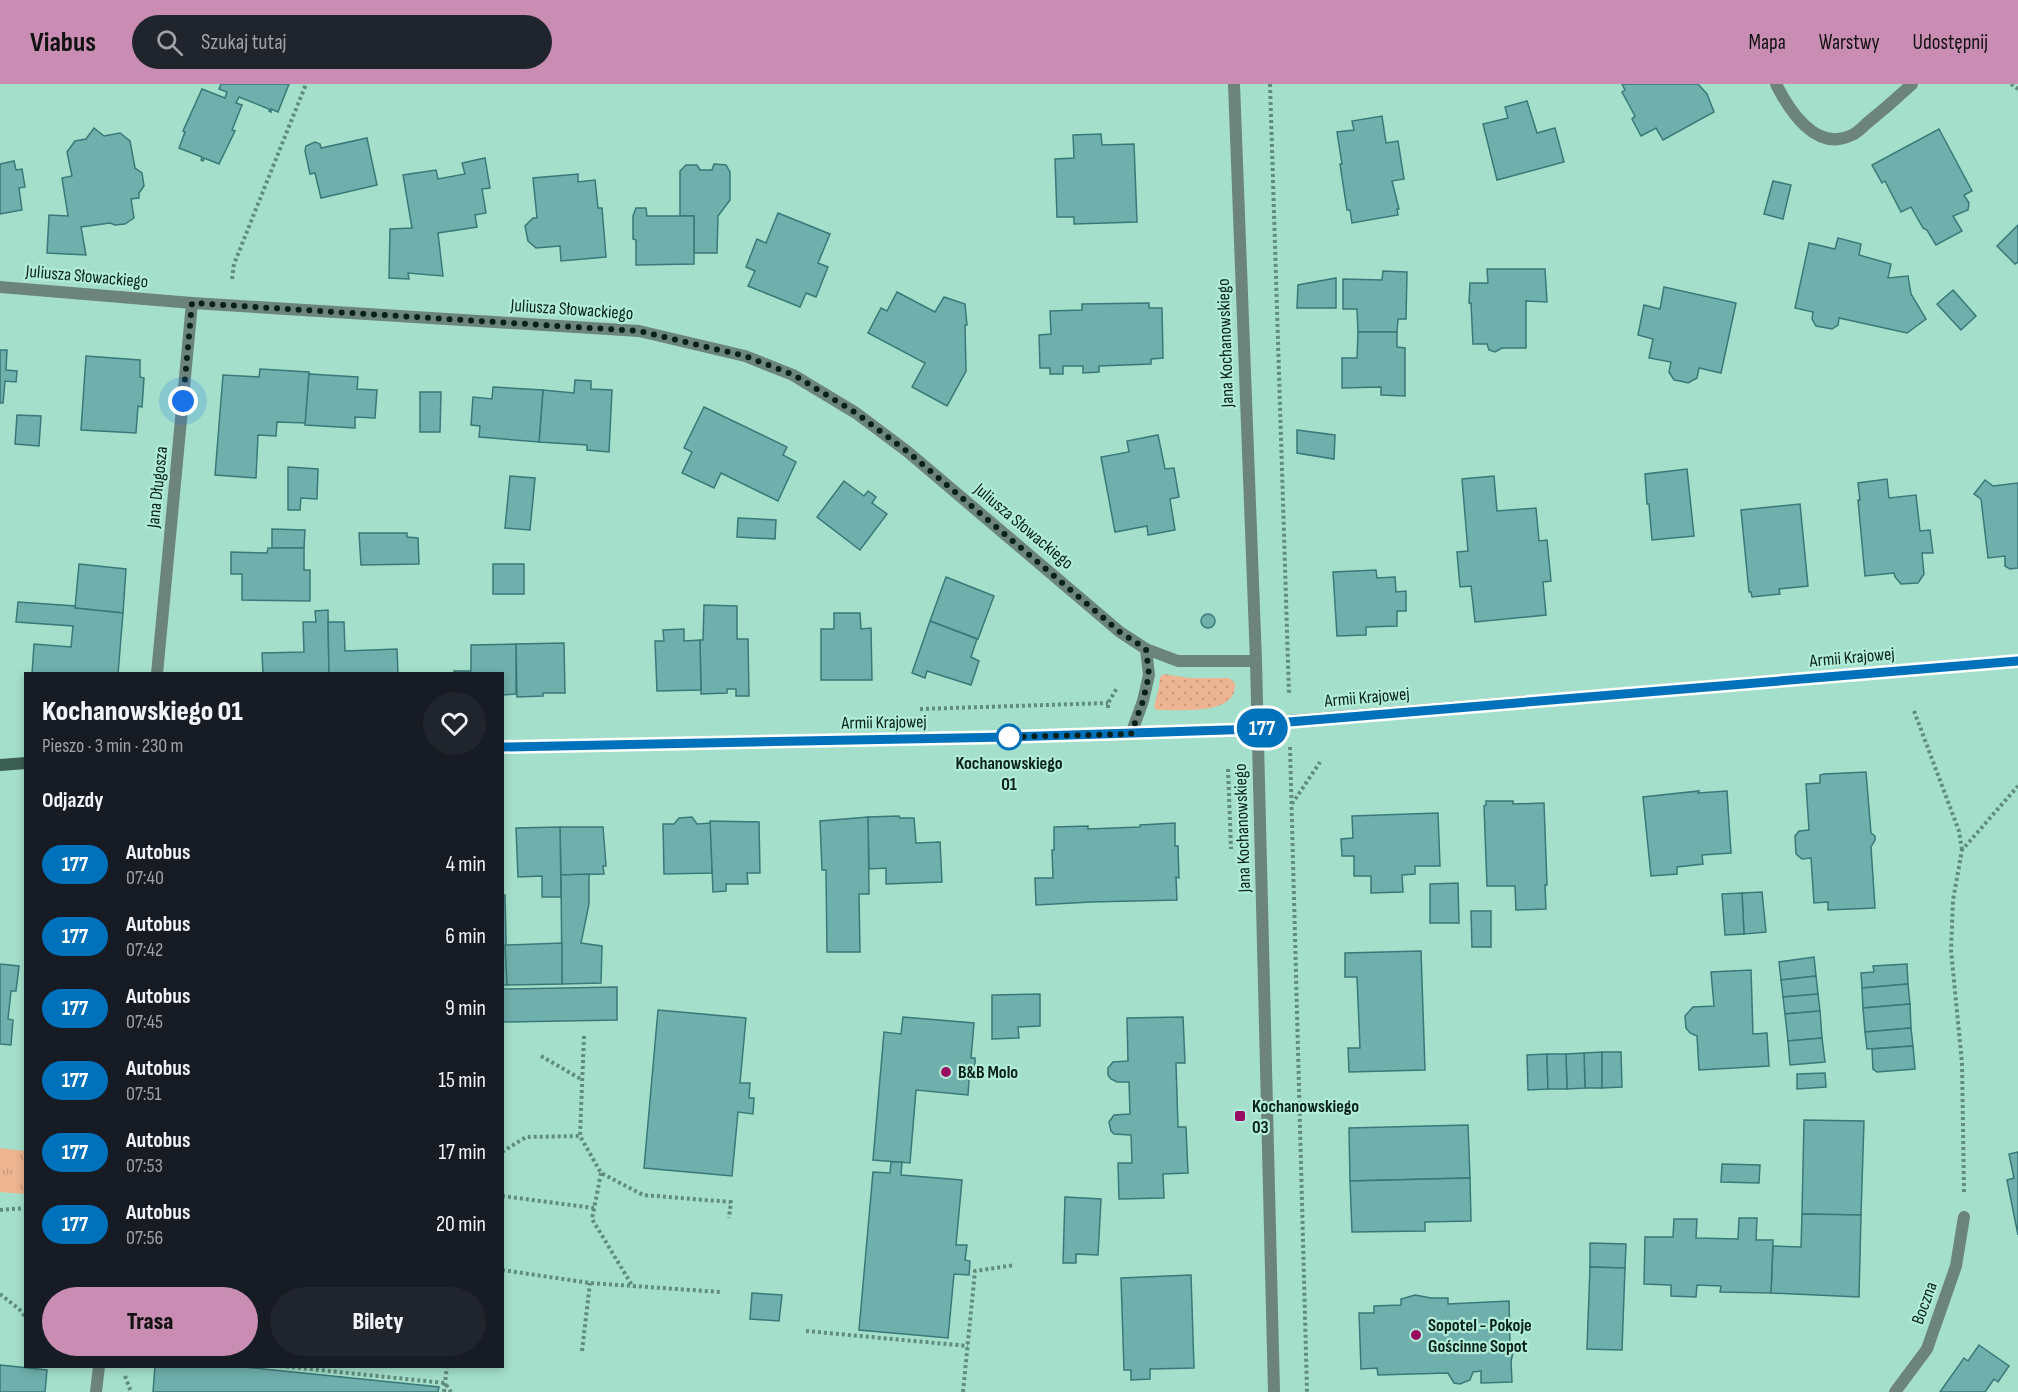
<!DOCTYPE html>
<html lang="pl">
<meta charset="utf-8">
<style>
:root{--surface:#171b24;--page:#20242c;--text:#f1f3f6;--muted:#9ea1a6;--accent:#c98cb2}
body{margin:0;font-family:"Sofia Sans Condensed",sans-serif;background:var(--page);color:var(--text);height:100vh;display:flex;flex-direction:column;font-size:22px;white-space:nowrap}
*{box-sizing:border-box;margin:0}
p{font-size:20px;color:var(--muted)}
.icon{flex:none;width:33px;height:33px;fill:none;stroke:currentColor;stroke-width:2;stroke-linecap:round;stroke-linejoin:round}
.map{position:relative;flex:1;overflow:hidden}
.sheet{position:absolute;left:24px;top:588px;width:480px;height:696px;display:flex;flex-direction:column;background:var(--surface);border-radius:0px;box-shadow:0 3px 9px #0003}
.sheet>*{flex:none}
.badge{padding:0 12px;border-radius:20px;font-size:21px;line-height:39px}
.you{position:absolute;width:30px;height:30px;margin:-15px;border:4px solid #fff;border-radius:50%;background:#1a73e8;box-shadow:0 0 0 9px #1a73e833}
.map>.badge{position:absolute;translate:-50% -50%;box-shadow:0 0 0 3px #fff}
h2{padding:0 18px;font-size:22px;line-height:54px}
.round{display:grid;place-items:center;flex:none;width:63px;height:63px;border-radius:32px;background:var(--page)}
.summary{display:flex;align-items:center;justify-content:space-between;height:102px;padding:0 18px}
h1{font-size:28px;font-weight:800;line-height:45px}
.primary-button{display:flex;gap:12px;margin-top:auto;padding:12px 18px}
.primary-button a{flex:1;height:69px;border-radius:36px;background:var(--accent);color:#111;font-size:24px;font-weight:800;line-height:69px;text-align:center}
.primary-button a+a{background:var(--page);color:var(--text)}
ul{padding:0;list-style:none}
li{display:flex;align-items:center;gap:18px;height:72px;padding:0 18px}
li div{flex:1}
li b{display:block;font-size:22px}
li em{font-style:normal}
li .badge{min-width:66px;font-weight:700;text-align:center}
header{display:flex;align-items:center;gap:36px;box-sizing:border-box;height:84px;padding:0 30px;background:var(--accent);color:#111}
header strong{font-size:28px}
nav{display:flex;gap:33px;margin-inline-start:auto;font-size:21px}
.search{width:420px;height:54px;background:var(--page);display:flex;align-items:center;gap:15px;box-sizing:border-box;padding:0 21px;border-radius:33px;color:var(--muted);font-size:22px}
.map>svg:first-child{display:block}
.grass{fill:url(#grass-dots)}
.park{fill:url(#park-tufts)}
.building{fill:#6fafac;stroke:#397977;stroke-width:1.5}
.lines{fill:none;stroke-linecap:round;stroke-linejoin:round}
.path{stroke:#608c7d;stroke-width:4;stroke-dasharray:3 3;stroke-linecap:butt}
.lane{stroke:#6c847c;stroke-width:12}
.street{stroke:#6c847c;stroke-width:12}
.secondary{stroke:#3c5f54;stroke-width:12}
.line-casing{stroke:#fff;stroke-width:14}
.line{stroke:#0072bc;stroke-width:9}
.walk{stroke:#09211a;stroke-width:6;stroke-dasharray:0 10.8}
.stop-dot{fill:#fff;stroke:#0072bc;stroke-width:3}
.poi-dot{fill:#990d60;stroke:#b1ecd8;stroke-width:2}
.labels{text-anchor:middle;stroke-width:4.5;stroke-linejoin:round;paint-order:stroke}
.street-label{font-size:18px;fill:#09211a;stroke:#b1ecd8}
.stop-label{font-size:18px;font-weight:bold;fill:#09211a;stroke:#b1ecd8}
.poi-label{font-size:18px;font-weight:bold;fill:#09211a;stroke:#b1ecd8;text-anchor:start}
</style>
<header>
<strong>Viabus</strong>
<div class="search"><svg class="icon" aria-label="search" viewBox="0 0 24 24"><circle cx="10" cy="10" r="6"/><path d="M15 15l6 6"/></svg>Szukaj tutaj</div>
<nav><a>Mapa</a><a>Warstwy</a><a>Udostępnij</a></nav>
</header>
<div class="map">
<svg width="2018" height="1308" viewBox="0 0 2018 1308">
<defs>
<pattern id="grass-dots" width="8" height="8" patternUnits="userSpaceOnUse" patternTransform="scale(1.5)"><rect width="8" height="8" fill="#edb491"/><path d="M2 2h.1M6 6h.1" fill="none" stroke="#ca9a7c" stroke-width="1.8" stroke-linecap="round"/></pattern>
<pattern id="park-tufts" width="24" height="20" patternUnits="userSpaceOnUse" patternTransform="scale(1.5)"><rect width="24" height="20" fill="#edb491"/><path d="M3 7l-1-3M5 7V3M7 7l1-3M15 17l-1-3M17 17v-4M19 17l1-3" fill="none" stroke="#ca9a7c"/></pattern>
</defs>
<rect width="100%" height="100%" fill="#a4dfcb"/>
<path class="grass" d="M1164,590L1189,594H1229L1235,599C1238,633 1178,625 1156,626L1154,622L1159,604L1160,593Z"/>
<polygon class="park" points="0,1064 25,1067 25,1110 0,1108"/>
<g class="building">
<polygon points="221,0 289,0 278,28 271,25 271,28 269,27 269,25 239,13 236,19 242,21 232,46 235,47 219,80 204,74 203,77 201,76 202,73 179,64 185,48 183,47 202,5 225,14 227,8 219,5"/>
<polygon points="1622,0 1698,0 1707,10 1714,28 1663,56 1656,44 1641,52 1632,35 1635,32 1622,8 1625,6"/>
<polygon points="1527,17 1537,49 1555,44 1564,78 1497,96 1483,40 1508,34 1505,23"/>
<polygon points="1382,32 1386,59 1398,57 1404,95 1392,97 1399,125 1397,125 1398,131 1352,139 1350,126 1347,126 1340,80 1342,80 1337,48 1354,46 1352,37"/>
<polygon points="94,44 104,52 120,49 130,57 135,84 142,89 144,102 139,109 139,114 131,115 134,134 125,140 115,141 110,139 81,143 86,171 47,169 49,131 68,132 62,94 72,92 67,68 75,57 86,55"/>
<polygon points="1939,45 1972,107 1964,111 1969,119 1968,126 1953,132 1962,147 1936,161 1927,146 1923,144 1911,123 1901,128 1885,97 1882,99 1872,81"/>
<polygon points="1101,50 1102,61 1134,60 1137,138 1074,140 1074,133 1057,133 1055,75 1074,74 1073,51"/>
<polygon points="367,54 377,101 321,114 315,89 310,90 305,67 306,62 315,58 320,60 321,64"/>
<polygon points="485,74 490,104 482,105 486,129 475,131 477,143 438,149 443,192 408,189 409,195 389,194 390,145 412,144 403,91 436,86 438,95 465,90 462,79"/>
<polygon points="14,77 16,86 22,85 25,103 19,104 22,126 0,130 0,80"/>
<polygon points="714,80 726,81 730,88 730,116 718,132 717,169 694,169 694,132 680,132 680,87 686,81 697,81 700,86 712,86"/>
<polygon points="578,90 578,98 595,96 598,124 602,124 606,173 561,177 560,162 536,164 528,157 525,142 533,134 537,134 533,94"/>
<polygon points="1773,97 1791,101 1783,135 1764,130"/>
<polygon points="636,124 646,124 647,132 694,132 694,180 636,181 636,156 633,155 633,132"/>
<polygon points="778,129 830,150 818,179 828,183 816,213 806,209 800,223 748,202 755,187 746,183 757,155 766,159"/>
<polygon points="2018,141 2018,178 2015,180 1997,162"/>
<polygon points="1838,154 1861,160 1859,171 1891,180 1888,194 1908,192 1911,210 1926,235 1907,249 1839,234 1838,241 1832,245 1816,242 1812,235 1813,228 1795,224 1809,159 1835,165"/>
<polygon points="1487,185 1545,185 1547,218 1526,217 1526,264 1502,264 1495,268 1489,266 1487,260 1473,260 1471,219 1469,219 1470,199 1488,199"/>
<polygon points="1383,187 1407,188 1406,235 1398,235 1397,248 1358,248 1357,225 1343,225 1343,195 1382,196"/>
<polygon points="1336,194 1336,224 1297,224 1298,201"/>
<polygon points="1664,203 1736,219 1721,289 1699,284 1697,294 1688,299 1680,297 1674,296 1669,288 1671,278 1649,274 1653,255 1638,251 1644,221 1660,225"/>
<polygon points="1953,206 1976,232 1961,246 1937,220"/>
<polygon points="897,208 935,228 944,213 965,220 967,241 965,241 966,287 947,322 912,303 925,279 868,249 881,224 887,227"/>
<polygon points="1149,219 1149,224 1162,224 1163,274 1151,275 1151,280 1099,282 1099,288 1083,289 1083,282 1063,282 1063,290 1050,290 1050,284 1040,284 1039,251 1051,250 1050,227 1082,226 1082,220"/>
<polygon points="1358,248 1397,248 1397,263 1405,264 1405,312 1381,311 1381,303 1342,304 1342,274 1357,274"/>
<polygon points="0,266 7,266 6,286 17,287 16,298 5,297 3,319 0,319"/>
<polygon points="86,272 140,276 140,293 144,294 142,323 138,322 136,349 81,346"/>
<polygon points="260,285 309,288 306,339 277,338 276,352 258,351 256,394 215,391 223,291 259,293"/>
<polygon points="309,290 358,293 357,305 377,306 375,334 355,333 355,344 305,341"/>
<polygon points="575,296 591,297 591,305 612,306 609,368 587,366 587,361 539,358 543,306 574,309"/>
<polygon points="493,303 543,306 539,358 479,353 480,342 471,341 473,313 492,315"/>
<polygon points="420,308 441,308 440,348 420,348"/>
<polygon points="704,323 787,363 783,371 796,378 778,417 721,389 714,404 682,389 692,368 684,364"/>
<polygon points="17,331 41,332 39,362 15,360"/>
<polygon points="1297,346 1335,351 1334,375 1297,369"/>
<polygon points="1158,351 1165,385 1174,384 1179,413 1170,415 1175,446 1148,451 1147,442 1115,448 1101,373 1129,368 1127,357"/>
<polygon points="288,383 318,385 317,415 301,414 300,426 288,426"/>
<polygon points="1687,385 1694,452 1652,456 1649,420 1647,420 1645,390"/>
<polygon points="510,392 535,394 530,446 505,444"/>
<polygon points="1494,392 1497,427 1536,424 1539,457 1547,456 1551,497 1543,498 1546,531 1475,538 1471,502 1460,503 1457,468 1468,467 1462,395"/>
<polygon points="1887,395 1889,414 1916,411 1920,447 1930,446 1933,469 1922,469 1924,490 1918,499 1901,500 1895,493 1894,489 1865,492 1858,416 1860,416 1858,399"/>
<polygon points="1985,396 1993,402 2018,399 2018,484 2010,485 2005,482 2005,472 1988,474 1981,415 1974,410"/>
<polygon points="844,397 864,412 868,407 876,413 872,419 887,430 860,466 817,433"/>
<polygon points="1800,420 1808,502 1779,505 1780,510 1752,513 1751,508 1749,508 1741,426"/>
<polygon points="738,434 776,436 775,455 737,453"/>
<polygon points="272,445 305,446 304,464 272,464"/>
<polygon points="359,449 407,449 407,453 418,454 419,480 361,481"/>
<polygon points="268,464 304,464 304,486 310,486 310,517 242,516 242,490 231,490 231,468 267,469"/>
<polygon points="79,480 126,485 123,529 75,524"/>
<rect x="493" y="480" width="31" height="30"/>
<polygon points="1376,486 1377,494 1395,493 1396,508 1406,507 1406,527 1397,527 1397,542 1366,543 1366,551 1337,552 1333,488"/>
<polygon points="946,493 994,512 978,555 930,537"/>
<polygon points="18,518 75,522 75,524 123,529 118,590 32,590 34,560 71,563 73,542 16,538"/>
<polygon points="704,521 737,522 737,555 748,555 749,612 736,612 736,605 727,605 727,609 701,610 700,556 703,556"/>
<polygon points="328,526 329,590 263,590 262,569 304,568 303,538 316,538 315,527"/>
<polygon points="834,529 860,529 861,545 871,544 872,596 821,596 821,545 834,545"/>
<circle cx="1208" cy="537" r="7"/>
<polygon points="930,537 977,555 971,573 979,577 971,601 927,587 925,594 912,589"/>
<polygon points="328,538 344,538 345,567 397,565 398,590 329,590"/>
<polygon points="684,545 684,557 700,556 701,606 657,607 655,557 664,557 663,546"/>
<polygon points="564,559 565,609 543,609 543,612 517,613 516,560"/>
<polygon points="516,560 516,610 502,611 502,590 454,590 454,587 471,587 471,561"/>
<polygon points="1866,688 1871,749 1875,752 1875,756 1871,763 1875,824 1828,826 1828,818 1814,819 1811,774 1802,775 1796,770 1795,752 1799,747 1809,746 1806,700 1820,699 1820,691 1824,690"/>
<polygon points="1699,707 1698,709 1727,707 1731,769 1702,771 1703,780 1677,783 1677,790 1651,792 1643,713"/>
<polygon points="1486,717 1513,717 1513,720 1544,719 1547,801 1545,801 1546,825 1516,826 1515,802 1487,802 1484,722 1486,721"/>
<polygon points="1438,729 1440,782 1415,782 1415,790 1402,791 1403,808 1371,809 1371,792 1354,792 1354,772 1342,772 1341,755 1353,754 1352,732"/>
<polygon points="899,732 900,734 914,734 916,759 940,758 942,798 886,800 886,784 869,785 868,733"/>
<polygon points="692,733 697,740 711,739 712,789 664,790 663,740 674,740 679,734"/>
<polygon points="868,733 869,810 859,810 860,868 827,868 826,786 822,786 820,737"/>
<polygon points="710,737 759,738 760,789 747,789 748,800 726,800 726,807 713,808"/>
<polygon points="1175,739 1175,762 1178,762 1179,794 1176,793 1177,816 1091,818 1036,821 1035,794 1053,794 1052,766 1054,766 1054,743 1088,742 1088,745 1140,743 1140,741"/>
<polygon points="560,743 603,743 606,782 603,782 604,790 561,791"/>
<polygon points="560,743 561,813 542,813 542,792 518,793 516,744"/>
<polygon points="589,790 589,820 581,859 602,862 601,899 562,900 561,791"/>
<polygon points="1458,799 1459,839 1430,839 1430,800"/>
<polygon points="1762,808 1766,848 1744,850 1742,809"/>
<polygon points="1742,809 1744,850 1725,851 1722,810"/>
<polygon points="502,811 505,811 507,901 502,901"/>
<polygon points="1471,827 1491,827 1491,863 1472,863"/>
<polygon points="562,859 562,900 507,901 505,861"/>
<polygon points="1421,867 1425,986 1349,988 1348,964 1360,964 1357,893 1345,893 1345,869"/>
<polygon points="1814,873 1816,892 1781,896 1779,878"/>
<polygon points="0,880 19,882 16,907 11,907 8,935 13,936 11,961 0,960"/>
<polygon points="1907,880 1908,900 1862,904 1861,889 1874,888 1873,882"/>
<polygon points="1751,886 1753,950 1767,949 1769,982 1699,986 1697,952 1690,949 1686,944 1685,932 1693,923 1714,922 1711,888"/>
<polygon points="1816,892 1818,910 1783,913 1781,896"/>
<polygon points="1908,900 1910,920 1863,924 1862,904"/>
<polygon points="617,903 617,936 502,938 502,905"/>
<polygon points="1040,910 1040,942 1018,943 1019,954 992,955 992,911"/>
<polygon points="1818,910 1820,927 1785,930 1783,913"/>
<polygon points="1910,920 1911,944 1865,948 1863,924"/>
<polygon points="658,926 746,934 740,999 750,999 749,1014 754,1014 753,1030 738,1028 732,1092 644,1084"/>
<polygon points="1820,927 1822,954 1788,957 1785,930"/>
<polygon points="903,933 974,939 971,974 975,974 975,982 970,982 968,1011 916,1006 910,1079 873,1076 884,948 901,950"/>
<polygon points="1183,933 1185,979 1176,979 1178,1043 1186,1043 1188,1089 1163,1090 1164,1114 1119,1115 1118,1079 1132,1079 1131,1051 1114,1050 1111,1047 1109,1038 1114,1031 1130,1030 1129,998 1117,998 1111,995 1108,991 1108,984 1113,978 1128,977 1127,934"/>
<polygon points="1911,944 1913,962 1867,965 1865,948"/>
<polygon points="1822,954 1825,978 1790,981 1788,957"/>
<polygon points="1913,962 1915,985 1877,988 1873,985 1872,965"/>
<polygon points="1602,968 1602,1004 1585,1004 1584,969"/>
<polygon points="1602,968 1621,968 1622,1003 1602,1004"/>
<polygon points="1584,969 1585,1004 1567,1005 1566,970"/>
<polygon points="1547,970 1548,1005 1528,1006 1527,971"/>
<polygon points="1547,970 1566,970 1567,1005 1548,1005"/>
<polygon points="1825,989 1826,1003 1797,1005 1797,990"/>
<polygon points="1804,1036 1864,1037 1861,1131 1802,1130"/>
<polygon points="1468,1041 1470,1094 1350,1097 1349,1044"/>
<polygon points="2018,1068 2018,1151 2007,1096 2014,1094 2009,1070"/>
<polygon points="891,1078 902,1078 901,1091 962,1096 956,1161 967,1161 965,1176 970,1177 969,1191 954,1190 948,1254 859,1246 873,1088 890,1089"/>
<polygon points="1722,1080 1760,1081 1759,1099 1721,1098"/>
<polygon points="1470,1094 1471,1137 1425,1138 1425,1147 1352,1148 1350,1097"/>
<polygon points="1065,1113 1101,1115 1098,1171 1076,1170 1076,1179 1063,1179"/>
<polygon points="1802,1130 1861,1131 1859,1213 1771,1209 1773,1162 1801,1163"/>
<polygon points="1739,1134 1757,1134 1756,1156 1773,1156 1771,1209 1720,1208 1721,1202 1697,1201 1696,1213 1671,1212 1671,1201 1644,1200 1645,1153 1673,1153 1674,1135 1697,1135 1696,1154 1738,1155"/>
<polygon points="1590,1159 1626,1160 1625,1184 1590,1183"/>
<polygon points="1590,1183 1625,1184 1622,1266 1587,1265"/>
<polygon points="1191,1191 1194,1284 1150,1285 1150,1295 1131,1296 1131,1286 1124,1286 1121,1194"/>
<polygon points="752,1209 782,1211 779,1237 750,1235"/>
<polygon points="1415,1211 1431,1214 1448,1214 1448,1220 1509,1217 1510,1262 1513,1269 1511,1277 1512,1298 1481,1299 1481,1287 1473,1288 1470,1296 1460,1300 1454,1299 1448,1289 1378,1291 1377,1284 1361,1285 1359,1229 1374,1229 1374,1222 1401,1221 1401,1215"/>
<polygon points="1979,1261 2009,1282 1998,1298 1994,1295 1985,1308 1940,1308 1964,1274 1968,1277"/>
<polygon points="0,1281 47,1286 45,1308 0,1308"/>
<polygon points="155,1282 235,1282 439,1303 438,1308 153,1308"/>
</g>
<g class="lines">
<g class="path">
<polyline points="1270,0 1289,611"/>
<polyline points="2011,0 2018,5"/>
<polyline points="232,195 234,180 306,0"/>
<polyline points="1108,624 1108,619 1117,604"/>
<polyline points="920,625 1108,619"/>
<polyline points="1914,627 1959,747 1962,766"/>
<polyline points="1290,663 1307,1308"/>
<polyline points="1228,685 1231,765"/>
<polyline points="1292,720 1320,678"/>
<polyline points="584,952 580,1052 601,1089 643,1111 731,1118 729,1134"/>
<polyline points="541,972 581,995"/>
<polyline points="502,1068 526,1053 580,1052"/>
<polyline points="601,1089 592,1135 633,1203"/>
<polyline points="1964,1108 1962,979 1951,866 1953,816 1962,766 2018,702"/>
<polyline points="502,1112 594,1124"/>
<polyline points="0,1126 26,1124"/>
<polyline points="502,1186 590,1199 720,1208"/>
<polyline points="0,1210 19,1225 26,1233"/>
<polyline points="806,1247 968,1262"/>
<polyline points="582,1267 590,1199"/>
<polyline points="280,1282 445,1299 451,1308"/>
<polyline points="125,1292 131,1308"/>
<polyline points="444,1308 447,1282"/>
<polyline points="963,1308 975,1187 1015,1181"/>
</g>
<polyline class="lane" points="1131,650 1143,617 1149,591 1146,565"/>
<g class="street">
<polyline points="1234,0 1256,577 1274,1308"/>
<path d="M1776,0C1789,26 1816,69 1852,51C1857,49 1862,44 1866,40C1882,27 1897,14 1912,0"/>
<polyline points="0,203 192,219 639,247 745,272 793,291 856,329 908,368 1120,548 1146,565 1178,577 1256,577"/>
<polyline points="157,590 192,219"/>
<polyline points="96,1308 99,1282"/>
<polyline points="1895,1308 1927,1265 1956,1182 1964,1133"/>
</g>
<g class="secondary">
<polyline points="502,663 1009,653 1257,645 1289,637 2018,577"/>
<polyline points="0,681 26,679"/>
</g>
</g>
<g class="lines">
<g class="line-casing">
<polyline id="line" points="502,663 1009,653 1257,645 1289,638 2018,577"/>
</g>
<use href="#line" class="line"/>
<polyline class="walk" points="183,317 192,219 639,247 745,272 794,291 856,329 908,368 1120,548 1146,565 1149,591 1143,617 1131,650 1009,653"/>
</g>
<circle class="stop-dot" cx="1009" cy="653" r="12"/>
<g class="poi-dot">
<circle cx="946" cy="988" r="6"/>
<rect x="1234" y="1026" width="12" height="12" rx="3"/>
<circle cx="1416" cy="1251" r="6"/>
</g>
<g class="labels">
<g class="street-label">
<text transform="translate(87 192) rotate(5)" y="6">Juliusza Słowackiego</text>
<text transform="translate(572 225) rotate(4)" y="6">Juliusza Słowackiego</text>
<text transform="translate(1225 259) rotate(-92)" y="6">Jana Kochanowskiego</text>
<text transform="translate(157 403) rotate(-84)" y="6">Jana Długosza</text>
<text transform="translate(1024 442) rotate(40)" y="6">Juliusza Słowackiego</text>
<text transform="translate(1852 573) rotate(-5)" y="6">Armii Krajowej</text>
<text transform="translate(1367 613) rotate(-5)" y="6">Armii Krajowej</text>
<text transform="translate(884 638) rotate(-1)" y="6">Armii Krajowej</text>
<text transform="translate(1242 744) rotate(-92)" y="6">Jana Kochanowskiego</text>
<text transform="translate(1924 1219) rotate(-70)" y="6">Boczna</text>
</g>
<g class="stop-label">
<text x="1009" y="685">Kochanowskiego<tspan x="1009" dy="21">01</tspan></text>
</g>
<g class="poi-label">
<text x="958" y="994">B&amp;B Molo</text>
<text x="1252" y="1028">Kochanowskiego<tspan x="1252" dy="21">03</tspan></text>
<text x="1428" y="1247">Sopotel - Pokoje<tspan x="1428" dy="21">Gościnne Sopot</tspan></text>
</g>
</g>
</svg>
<div class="you" style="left:183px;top:317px"></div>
<b class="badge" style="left:1262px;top:644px;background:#0072bc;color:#fff">177</b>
<section class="sheet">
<div class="summary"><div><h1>Kochanowskiego 01</h1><p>Pieszo · 3 min · 230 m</p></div><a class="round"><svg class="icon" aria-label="heart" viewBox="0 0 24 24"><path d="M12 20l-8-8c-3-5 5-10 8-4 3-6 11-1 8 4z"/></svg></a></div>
<h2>Odjazdy</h2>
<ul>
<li><span class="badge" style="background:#0072bc;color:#fff">177</span><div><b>Autobus</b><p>07:40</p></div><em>4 min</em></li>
<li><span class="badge" style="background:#0072bc;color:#fff">177</span><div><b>Autobus</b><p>07:42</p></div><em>6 min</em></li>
<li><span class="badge" style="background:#0072bc;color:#fff">177</span><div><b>Autobus</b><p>07:45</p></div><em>9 min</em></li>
<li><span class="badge" style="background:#0072bc;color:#fff">177</span><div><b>Autobus</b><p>07:51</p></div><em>15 min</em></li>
<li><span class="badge" style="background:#0072bc;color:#fff">177</span><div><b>Autobus</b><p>07:53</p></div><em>17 min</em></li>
<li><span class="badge" style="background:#0072bc;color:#fff">177</span><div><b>Autobus</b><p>07:56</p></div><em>20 min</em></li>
</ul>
<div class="primary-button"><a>Trasa</a><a>Bilety</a></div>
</section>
</div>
